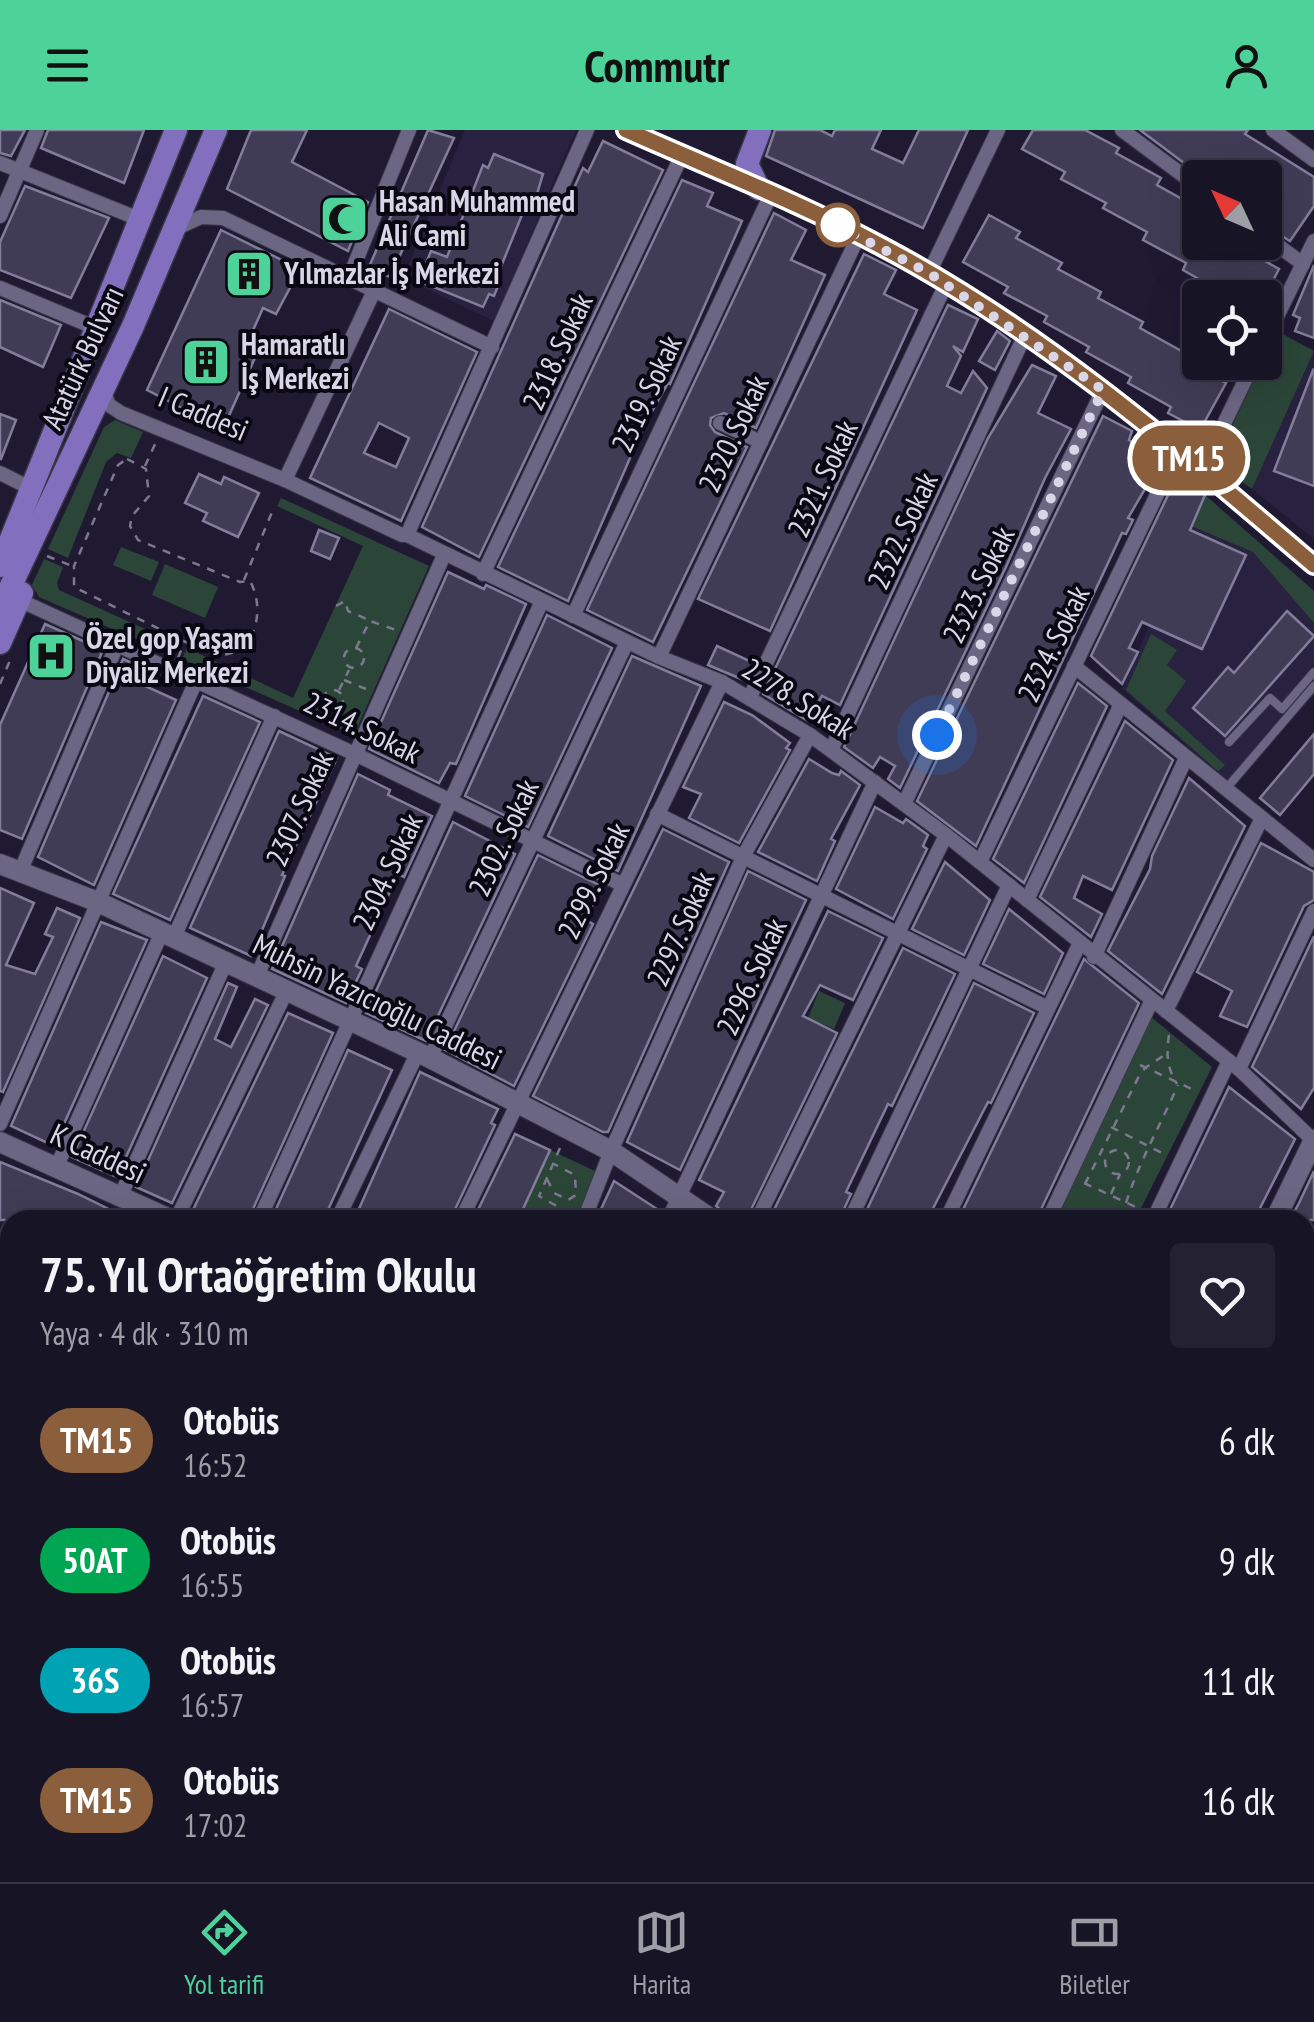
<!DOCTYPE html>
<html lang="tr">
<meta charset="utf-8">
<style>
:root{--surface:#171426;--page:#242132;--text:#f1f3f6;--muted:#9e9ea7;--line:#363343;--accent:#4dd39a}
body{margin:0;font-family:"PT Sans Narrow",sans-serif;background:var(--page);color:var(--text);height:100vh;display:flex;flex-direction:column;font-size:38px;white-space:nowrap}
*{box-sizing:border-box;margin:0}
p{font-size:32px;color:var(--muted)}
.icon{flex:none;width:55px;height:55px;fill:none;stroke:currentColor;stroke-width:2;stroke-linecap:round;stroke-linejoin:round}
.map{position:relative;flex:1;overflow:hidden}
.details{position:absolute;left:0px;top:1080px;width:1315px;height:672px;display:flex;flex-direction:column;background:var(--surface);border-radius:30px 30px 0 0;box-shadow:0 10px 40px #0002,0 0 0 2px var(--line)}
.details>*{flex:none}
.badge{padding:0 20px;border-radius:32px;font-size:35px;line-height:65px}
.needle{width:65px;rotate:314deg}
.tools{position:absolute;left:1182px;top:30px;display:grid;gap:20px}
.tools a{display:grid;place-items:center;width:100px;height:100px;border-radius:10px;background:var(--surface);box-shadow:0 10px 40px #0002,0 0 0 2px var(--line);font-size:50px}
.you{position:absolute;width:50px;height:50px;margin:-25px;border:8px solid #fff;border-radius:50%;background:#1a73e8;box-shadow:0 0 0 15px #1a73e833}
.map>.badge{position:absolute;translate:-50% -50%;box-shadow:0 0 0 5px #fff}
.round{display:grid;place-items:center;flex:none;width:105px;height:105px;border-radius:10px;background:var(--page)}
.headline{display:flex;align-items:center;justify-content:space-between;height:170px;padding:0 40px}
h1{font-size:48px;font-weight:700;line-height:75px}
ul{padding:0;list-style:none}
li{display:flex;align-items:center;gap:30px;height:120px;padding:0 40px}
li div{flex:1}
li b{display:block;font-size:38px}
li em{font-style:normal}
li .badge{min-width:110px;font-weight:700;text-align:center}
header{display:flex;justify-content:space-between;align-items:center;height:130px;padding:0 40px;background:var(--accent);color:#111;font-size:45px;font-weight:700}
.menu{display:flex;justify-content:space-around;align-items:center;height:140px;border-top:2px solid var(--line);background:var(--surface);font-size:28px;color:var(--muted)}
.menu a{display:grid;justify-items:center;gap:5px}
.menu .active{color:var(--accent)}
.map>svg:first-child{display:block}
.built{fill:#282140}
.green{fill:#2b4639}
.building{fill:#413c56;stroke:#827d9b;stroke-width:2.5;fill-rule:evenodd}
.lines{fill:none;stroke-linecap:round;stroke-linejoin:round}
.lane-casing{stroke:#3b364a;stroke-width:10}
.street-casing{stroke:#3b364a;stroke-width:16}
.secondary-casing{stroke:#3b364a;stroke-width:22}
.primary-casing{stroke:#3b364a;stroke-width:25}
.path{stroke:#7c798d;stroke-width:2.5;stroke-dasharray:8 8;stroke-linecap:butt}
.lane{stroke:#6b6683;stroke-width:8}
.street{stroke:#6b6683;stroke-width:14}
.secondary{stroke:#6b6683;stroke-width:20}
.primary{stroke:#8270bf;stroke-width:22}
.tram{stroke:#9d9aad;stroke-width:2.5}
.line-casing{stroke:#fff;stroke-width:22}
.line{stroke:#8b5e3c;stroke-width:15}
.walk{stroke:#d8d6e7;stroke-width:10;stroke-dasharray:0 18}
.stop-dot{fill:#fff;stroke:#8b5e3c;stroke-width:5}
.labels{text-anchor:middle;stroke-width:8;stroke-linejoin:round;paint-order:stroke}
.poi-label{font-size:30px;font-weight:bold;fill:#d8d6e7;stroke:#090711;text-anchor:start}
.street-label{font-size:30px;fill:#d8d6e7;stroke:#090711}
</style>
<header><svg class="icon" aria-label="menu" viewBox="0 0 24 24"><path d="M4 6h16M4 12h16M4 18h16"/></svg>Commutr<svg class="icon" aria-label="person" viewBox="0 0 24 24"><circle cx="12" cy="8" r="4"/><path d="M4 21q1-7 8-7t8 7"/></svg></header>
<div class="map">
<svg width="1314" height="1752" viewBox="0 0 1314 1752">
<rect width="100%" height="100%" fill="#1f1a32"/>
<g class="built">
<polygon points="465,0 576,0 494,191 403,148"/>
<polygon points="1314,221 1314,409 1252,359"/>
<polygon points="1205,365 1314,461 1314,551 1227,651 1122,559"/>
<polygon points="453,1743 454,1742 556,1743 552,1752 449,1752"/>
</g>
<g class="green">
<polygon points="1277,201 1314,221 1252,359 1215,332 1262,233 1265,232"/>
<polygon points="115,290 143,302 131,328 117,323 106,332 68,428 48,419 104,297"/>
<polygon points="1205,365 1314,461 1314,493 1253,422 1191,396"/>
<polygon points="281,368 429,436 354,605 182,529 187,518 293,568 363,416 277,376"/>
<polygon points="121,417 159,432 151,451 113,435"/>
<polygon points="44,429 63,437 57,453 59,460 167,509 163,521 39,467 32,455"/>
<polygon points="165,434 218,457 205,488 152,465"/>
<polygon points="1151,504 1177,520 1167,535 1186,551 1165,581 1225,635 1218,641 1126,560"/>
<polygon points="819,861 845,873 834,899 808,888"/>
<polygon points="1151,887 1212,937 1135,1090 1055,1090"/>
<polygon points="550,1020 597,1042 575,1090 519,1088"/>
</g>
<g class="building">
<polygon points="0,0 25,0 11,26 0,23"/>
<polygon points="48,0 144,0 124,53 41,18"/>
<polygon points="251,0 307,0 292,32 368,72 348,121 227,59"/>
<polygon points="428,0 454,8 390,147 369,137"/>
<polygon points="775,0 820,0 832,6 835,0 881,0 872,19 903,33 919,0 968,0 923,98 766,26"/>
<polygon points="1033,0 1085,0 1119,18 1116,23 1161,48 1157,55 1200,79 1200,112 1232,112 1279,139 1264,168 1223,168 1225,164 1183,140 1186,133 1143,110 1147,102 1103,78 1106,73 1061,49 1065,42 1022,19"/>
<polygon points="1140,0 1248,0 1245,4 1314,47 1314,76 1290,111 1265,96 1265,48 1204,48"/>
<polygon points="603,11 663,40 479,427 422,397 583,38 588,42"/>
<polygon points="494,24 543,44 533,77 526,75 496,149 500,151 494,166 489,164 483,177 419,151 431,121 447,127 483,35 488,38"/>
<polygon points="682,50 713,63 707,76 742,91 670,254 668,253 657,272 640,305 568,471 498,437"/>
<polygon points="25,56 109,88 71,168 0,140 0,112"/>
<polygon points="774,83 806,100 791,130 825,145 756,298 724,283 711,288 710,295 715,302 747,317 653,512 587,480"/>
<polygon points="989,85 1020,102 1016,108 1062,133 1058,139 1101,162 1098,168 1143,192 1140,198 1185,223 1182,229 1226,253 1200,300 1168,283 1171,277 1128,253 1131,247 1086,222 1089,217 1044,192 1047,186 1004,163 1008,157 963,132"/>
<polygon points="221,100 300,139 276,184 263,178 250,207 262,212 223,299 147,260"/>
<polygon points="864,124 896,140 884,164 917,180 770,501 698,469"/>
<polygon points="1314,135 1314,208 1295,201 1300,188 1293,185"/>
<polygon points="0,170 61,195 43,237 0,217"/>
<polygon points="948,175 978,189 963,222 953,216 961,226 947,256 961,263 973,241 987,258 840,575 822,566 808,591 763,564"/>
<path d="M389,179L477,222L401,391L310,348ZM379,293L409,308L396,337L364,323Z"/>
<polygon points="997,201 1010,211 995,240 979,231"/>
<polygon points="1032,235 1056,246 1038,283 1071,299 1045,348 1006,437 900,658 888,649 895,636 880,627 873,638 844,617 988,308"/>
<polygon points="1313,240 1314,241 1314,356 1274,341"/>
<polygon points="0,284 16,290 1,329 0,329"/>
<polygon points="1103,286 1132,301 1129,310 1162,330 1128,388 1133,390 1126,404 1122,403 976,716 917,671"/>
<polygon points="1180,340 1205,365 1190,400 1246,425 1202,519 1142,492 1129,518 1138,522 1122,554 1091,526"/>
<polygon points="199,344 221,354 224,347 259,363 238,407 203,391 207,383 185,373"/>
<polygon points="319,400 339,408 330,429 311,421"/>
<polygon points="448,442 484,459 486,455 526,474 456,634 450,633 439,653 369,619"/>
<polygon points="1287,481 1314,506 1225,606 1193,578 1228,537 1234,543"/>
<polygon points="547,485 612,518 528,697 465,666"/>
<polygon points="45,494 103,520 22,709 0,700 0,595"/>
<polygon points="717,516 754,533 746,551 708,535"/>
<polygon points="632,526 701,556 618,741 548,706"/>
<polygon points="123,529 152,542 145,556 176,570 94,755 38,727"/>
<polygon points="1078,553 1107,576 1024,753 993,729"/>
<polygon points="203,566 260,592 170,790 113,764"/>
<polygon points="724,572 752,585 790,613 786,618 790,620 739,713 689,688 701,664 683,657"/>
<polygon points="1125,591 1173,630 1112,760 1083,746 1074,768 1102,784 1091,807 1040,767"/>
<polygon points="279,601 337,628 282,745 285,746 251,826 190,798"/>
<polygon points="1314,604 1314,644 1280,685 1260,668"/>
<polygon points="809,629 832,643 839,645 841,641 860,655 831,709 835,711 817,751 758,722"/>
<polygon points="358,644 390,660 388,665 432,686 404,747 398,744 356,836 362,839 346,873 272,839"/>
<polygon points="1189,648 1245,696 1162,864 1108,821 1150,739 1152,726"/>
<polygon points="875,677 903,693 906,689 928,705 923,716 927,719 893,789 836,759"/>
<polygon points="453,692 515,724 426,911 366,883"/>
<polygon points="663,699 729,732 608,1002 603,1002 533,966"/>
<polygon points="1261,713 1314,742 1314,770 1304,776 1247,897 1220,886 1232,861 1197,842"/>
<polygon points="538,725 601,756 586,790 593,794 514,956 445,920"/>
<polygon points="945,732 990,770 964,825 912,799"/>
<polygon points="748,741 806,770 680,1040 627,1012"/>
<polygon points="0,758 34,773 6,835 35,844 53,807 45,804 57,778 80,788 3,962 0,961"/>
<polygon points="1009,779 1063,823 1044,864 983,834"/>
<polygon points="828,781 883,808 853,870 820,855 803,886 837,903 746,1090 733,1090 716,1076 724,1062 699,1050"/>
<polygon points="101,792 147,810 54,1016 11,996"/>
<polygon points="1314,806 1314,958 1301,979 1252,937"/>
<polygon points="903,818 955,844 892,976 888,974 846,1062 851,1064 839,1090 769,1090"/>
<polygon points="163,826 207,848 117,1047 72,1027"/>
<polygon points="1084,829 1139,873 1036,1090 958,1090"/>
<polygon points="228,853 237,857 215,909 231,917 255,869 268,875 172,1073 136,1057"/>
<polygon points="974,853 1034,883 991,973 988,972 927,1090 862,1090"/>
<polygon points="288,883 333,903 248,1090 207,1090 192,1082"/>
<polygon points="348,920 392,940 327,1082 326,1090 271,1090"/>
<polygon points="420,942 498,979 491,993 495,995 450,1090 354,1090"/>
<polygon points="1229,957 1295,1009 1254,1090 1165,1090"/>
<polygon points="515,1004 550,1020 518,1090 473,1090"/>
<polygon points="0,1032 78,1064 131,1090 0,1090"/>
<polygon points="1314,1041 1314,1090 1290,1090 1299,1073"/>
<polygon points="614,1051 660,1081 657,1090 596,1090"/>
</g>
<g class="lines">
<g class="lane-casing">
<g id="lane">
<polyline points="1229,612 1270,568 1282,579 1314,542"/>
<polyline points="1225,660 1314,556"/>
</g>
</g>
<g class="street-casing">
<g id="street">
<polyline points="1122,0 1200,58"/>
<polyline points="1273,0 1314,30"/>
<polyline points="0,33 139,89"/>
<polyline points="0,86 37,0"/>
<polyline points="175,99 201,87 223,88 492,217"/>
<polyline points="1265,106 1303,134"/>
<polyline points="929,143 998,0"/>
<polyline points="349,148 409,0"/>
<polyline points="0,158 96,198"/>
<polyline points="1265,211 1314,111"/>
<polyline points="105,265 109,275 121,283 285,350 402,405 407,405 659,527 722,552 810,605 946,705 1239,939 1314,1011"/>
<polyline points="720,293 761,312"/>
<polyline points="1202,339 1254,232"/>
<polyline points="0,343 22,354"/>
<polyline points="285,350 374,161"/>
<polyline points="407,405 587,0"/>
<polyline points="483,444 682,25"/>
<polyline points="19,470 355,624 623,755"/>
<polyline points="573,486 771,64"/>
<polyline points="659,527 859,105"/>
<polyline points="1074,536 1314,730"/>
<polyline points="750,567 946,154"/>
<polyline points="831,620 1025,205"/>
<polyline points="904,674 1103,260"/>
<polyline points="657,684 1048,878"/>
<polyline points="980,732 1179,319"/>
<polyline points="20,742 117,515"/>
<polyline points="1027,770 1121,574"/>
<polyline points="174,807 274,586"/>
<polyline points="1094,827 1186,628"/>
<polyline points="257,846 444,425"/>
<polyline points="1166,881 1261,690"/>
<polyline points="430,928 627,512"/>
<polyline points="1239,939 1314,781"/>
<polyline points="0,994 196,551"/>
<polyline points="56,1038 162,802"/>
<polyline points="120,1067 226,832"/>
<polyline points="176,1090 287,860"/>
<polyline points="259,1090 542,471"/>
<polyline points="337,1090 418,922"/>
<polyline points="461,1090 722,552"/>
<polyline points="584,1090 611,1021 744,725 810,605"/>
<polyline points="668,1090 875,652"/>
<polyline points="757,1090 946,705"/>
<polyline points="850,1090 1009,755"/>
<polyline points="946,1090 1079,815"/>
<polyline points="1048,1090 1152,870"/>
<polyline points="1153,1090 1229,931"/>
<polyline points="1305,1271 1314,1252"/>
<polyline points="1305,1299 1314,1307"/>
<polyline points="0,1305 10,1282"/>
<polyline points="0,1475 10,1454"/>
<polyline points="1305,1483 1314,1465"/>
<polyline points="0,1750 10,1728"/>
<polyline points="88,1752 92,1742"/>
<polyline points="172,1752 176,1742"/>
<polyline points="435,1752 440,1742"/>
<polyline points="562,1752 566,1742"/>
<polyline points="780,1752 785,1742"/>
</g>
</g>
<g class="secondary-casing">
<g id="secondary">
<path d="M626,0C711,38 799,72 881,116C1041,200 1178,319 1314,435"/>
<polyline points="0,734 98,772 430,928 611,1021 713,1090"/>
<polyline points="0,1012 172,1090"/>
<polyline points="1275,1090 1314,1010"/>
<polyline points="1305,1589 1314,1596"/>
<polyline points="0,1594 10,1598"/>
<polyline points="305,1742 319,1752"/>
<polyline points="1112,1742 1122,1752"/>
<polyline points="1203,1752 1207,1742"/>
</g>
</g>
<g class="primary-casing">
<g id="primary">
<polyline points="759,59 747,34 760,0"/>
<polyline points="0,436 176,0"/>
<polyline points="0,479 133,196 216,0"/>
<polyline points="0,513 22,463"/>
<polyline points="0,1144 10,1148"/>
<polyline points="0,1182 10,1186"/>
<polyline points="867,1742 878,1752"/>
<polyline points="925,1742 936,1752"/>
</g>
</g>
<g class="path">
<path d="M127,329L146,339L149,366L132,386L130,396L138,410L240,452L250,451C269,485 250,539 204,521L74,457V436L118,335Z"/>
<polyline points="145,336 156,312"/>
<polyline points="47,426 72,436"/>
<polyline points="244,450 272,382"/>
<polyline points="336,476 345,471 348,481 369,490"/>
<circle cx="354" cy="528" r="10"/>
<polyline points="356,518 370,491 396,500"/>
<polyline points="178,528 184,513"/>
<polyline points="344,550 366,559"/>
<polyline points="0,554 11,528"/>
<circle cx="333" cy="570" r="10"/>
<polyline points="339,560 349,540"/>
<path d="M1169,905C1166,924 1167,938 1177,954"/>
<polyline points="1140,935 1196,961"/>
<polyline points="1111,997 1166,1025"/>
<polyline points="560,1018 539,1066 569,1083"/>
<circle cx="1117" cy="1032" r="12"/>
<polyline points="547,1049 554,1063 568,1070 576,1065 575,1045 554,1034"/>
<polyline points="1084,1053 1140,1079"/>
<polyline points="1085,1054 1139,946 1145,938 1166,924"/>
<polyline points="1111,1064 1120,1044"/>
<path d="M1126,1073C1139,1032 1160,996 1178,955"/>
</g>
<use href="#lane" class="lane"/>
<use href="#street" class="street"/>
<use href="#secondary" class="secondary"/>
<use href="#primary" class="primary"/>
<g class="tram">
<polyline points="0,1163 10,1167"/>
<polyline points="897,1742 909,1752"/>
</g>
</g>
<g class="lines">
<g class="line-casing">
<path id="line" d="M626,0C711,38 799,72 881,116C1041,200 1178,319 1314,435"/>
</g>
<use href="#line" class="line"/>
<polyline class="walk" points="838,95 830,92 929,143 1103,260 937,605"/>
</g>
<defs>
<g id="mosque-square" transform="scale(2.5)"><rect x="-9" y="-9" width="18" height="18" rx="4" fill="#4dd39a" stroke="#090711"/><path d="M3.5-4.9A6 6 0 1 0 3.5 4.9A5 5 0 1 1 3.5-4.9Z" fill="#111"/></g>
<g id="building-square" transform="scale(2.5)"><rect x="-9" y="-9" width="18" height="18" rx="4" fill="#4dd39a" stroke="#090711"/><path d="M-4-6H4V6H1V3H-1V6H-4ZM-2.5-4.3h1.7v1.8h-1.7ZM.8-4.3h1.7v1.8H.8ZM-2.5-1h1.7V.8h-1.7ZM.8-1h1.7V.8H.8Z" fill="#111"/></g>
<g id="hospital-square" transform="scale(2.5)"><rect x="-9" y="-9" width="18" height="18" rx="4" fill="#4dd39a" stroke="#090711"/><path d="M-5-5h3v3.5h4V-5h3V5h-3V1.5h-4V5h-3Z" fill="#111"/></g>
</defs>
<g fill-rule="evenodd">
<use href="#mosque-square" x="344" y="89"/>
<use href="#building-square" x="249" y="144"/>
<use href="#building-square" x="206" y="232"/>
<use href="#hospital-square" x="51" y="526"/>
</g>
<circle class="stop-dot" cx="838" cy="95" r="20"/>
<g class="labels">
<g class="poi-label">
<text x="379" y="82">Hasan Muhammed<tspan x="379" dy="34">Ali Cami</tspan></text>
<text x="284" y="154">Yılmazlar İş Merkezi</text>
<text x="241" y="225">Hamaratlı<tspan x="241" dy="34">İş Merkezi</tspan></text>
<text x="86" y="519">Özel gop Yaşam<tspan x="86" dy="34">Diyaliz Merkezi</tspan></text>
</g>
<g class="street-label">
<text transform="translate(558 222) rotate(-65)" y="10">2318. Sokak</text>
<text transform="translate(83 228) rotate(-65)" y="10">Atatürk Bulvarı</text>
<text transform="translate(647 264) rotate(-65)" y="10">2319. Sokak</text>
<text transform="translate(203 284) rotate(23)" y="10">I Caddesi</text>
<text transform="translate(734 304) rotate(-65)" y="10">2320. Sokak</text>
<text transform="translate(823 349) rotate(-65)" y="10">2321. Sokak</text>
<text transform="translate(903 401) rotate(-65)" y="10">2322. Sokak</text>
<text transform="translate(979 455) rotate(-64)" y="10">2323. Sokak</text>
<text transform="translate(1054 514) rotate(-64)" y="10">2324. Sokak</text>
<text transform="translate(798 569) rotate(32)" y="10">2278. Sokak</text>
<text transform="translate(362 598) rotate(26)" y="10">2314. Sokak</text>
<text transform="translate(300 679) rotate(-66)" y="10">2307. Sokak</text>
<text transform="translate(504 708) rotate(-65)" y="10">2302. Sokak</text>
<text transform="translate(388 742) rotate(-65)" y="10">2304. Sokak</text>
<text transform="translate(594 751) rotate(-64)" y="10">2299. Sokak</text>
<text transform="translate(681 799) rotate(-66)" y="10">2297. Sokak</text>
<text transform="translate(752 847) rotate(-65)" y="10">2296. Sokak</text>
<text transform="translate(377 872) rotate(26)" y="10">Muhsin Yazıcıoğlu Caddesi</text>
<text transform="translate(98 1024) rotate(25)" y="10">K Caddesi</text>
</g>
</g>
</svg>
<div class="tools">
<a><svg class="needle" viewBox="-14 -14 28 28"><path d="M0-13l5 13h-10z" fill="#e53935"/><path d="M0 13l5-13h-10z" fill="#9e9ea7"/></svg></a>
<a><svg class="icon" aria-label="locate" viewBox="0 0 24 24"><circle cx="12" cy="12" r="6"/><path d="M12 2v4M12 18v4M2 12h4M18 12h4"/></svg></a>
</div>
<div class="you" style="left:937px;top:605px"></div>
<b class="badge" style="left:1189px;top:328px;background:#8b5e3c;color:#fff">TM15</b>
<section class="details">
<div class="headline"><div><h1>75. Yıl Ortaöğretim Okulu</h1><p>Yaya · 4 dk · 310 m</p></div><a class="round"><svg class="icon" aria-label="heart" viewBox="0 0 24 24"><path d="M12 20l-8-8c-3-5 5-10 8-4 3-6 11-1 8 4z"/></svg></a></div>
<ul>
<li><span class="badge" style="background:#8b5e3c;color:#fff">TM15</span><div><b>Otobüs</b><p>16:52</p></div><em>6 dk</em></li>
<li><span class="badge" style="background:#00a651;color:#fff">50AT</span><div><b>Otobüs</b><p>16:55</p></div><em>9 dk</em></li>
<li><span class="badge" style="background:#00a3b4;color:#fff">36S</span><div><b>Otobüs</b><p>16:57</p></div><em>11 dk</em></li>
<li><span class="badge" style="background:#8b5e3c;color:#fff">TM15</span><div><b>Otobüs</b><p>17:02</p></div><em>16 dk</em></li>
</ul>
</section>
</div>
<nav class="menu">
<a class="active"><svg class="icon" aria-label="directions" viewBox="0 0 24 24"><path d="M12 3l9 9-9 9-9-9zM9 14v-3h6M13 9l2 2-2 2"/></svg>Yol tarifi</a>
<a><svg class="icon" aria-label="map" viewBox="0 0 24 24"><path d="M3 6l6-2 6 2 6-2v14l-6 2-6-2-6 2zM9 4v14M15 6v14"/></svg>Harita</a>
<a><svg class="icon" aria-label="tickets" viewBox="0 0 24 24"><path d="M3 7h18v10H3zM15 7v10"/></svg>Biletler</a>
</nav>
